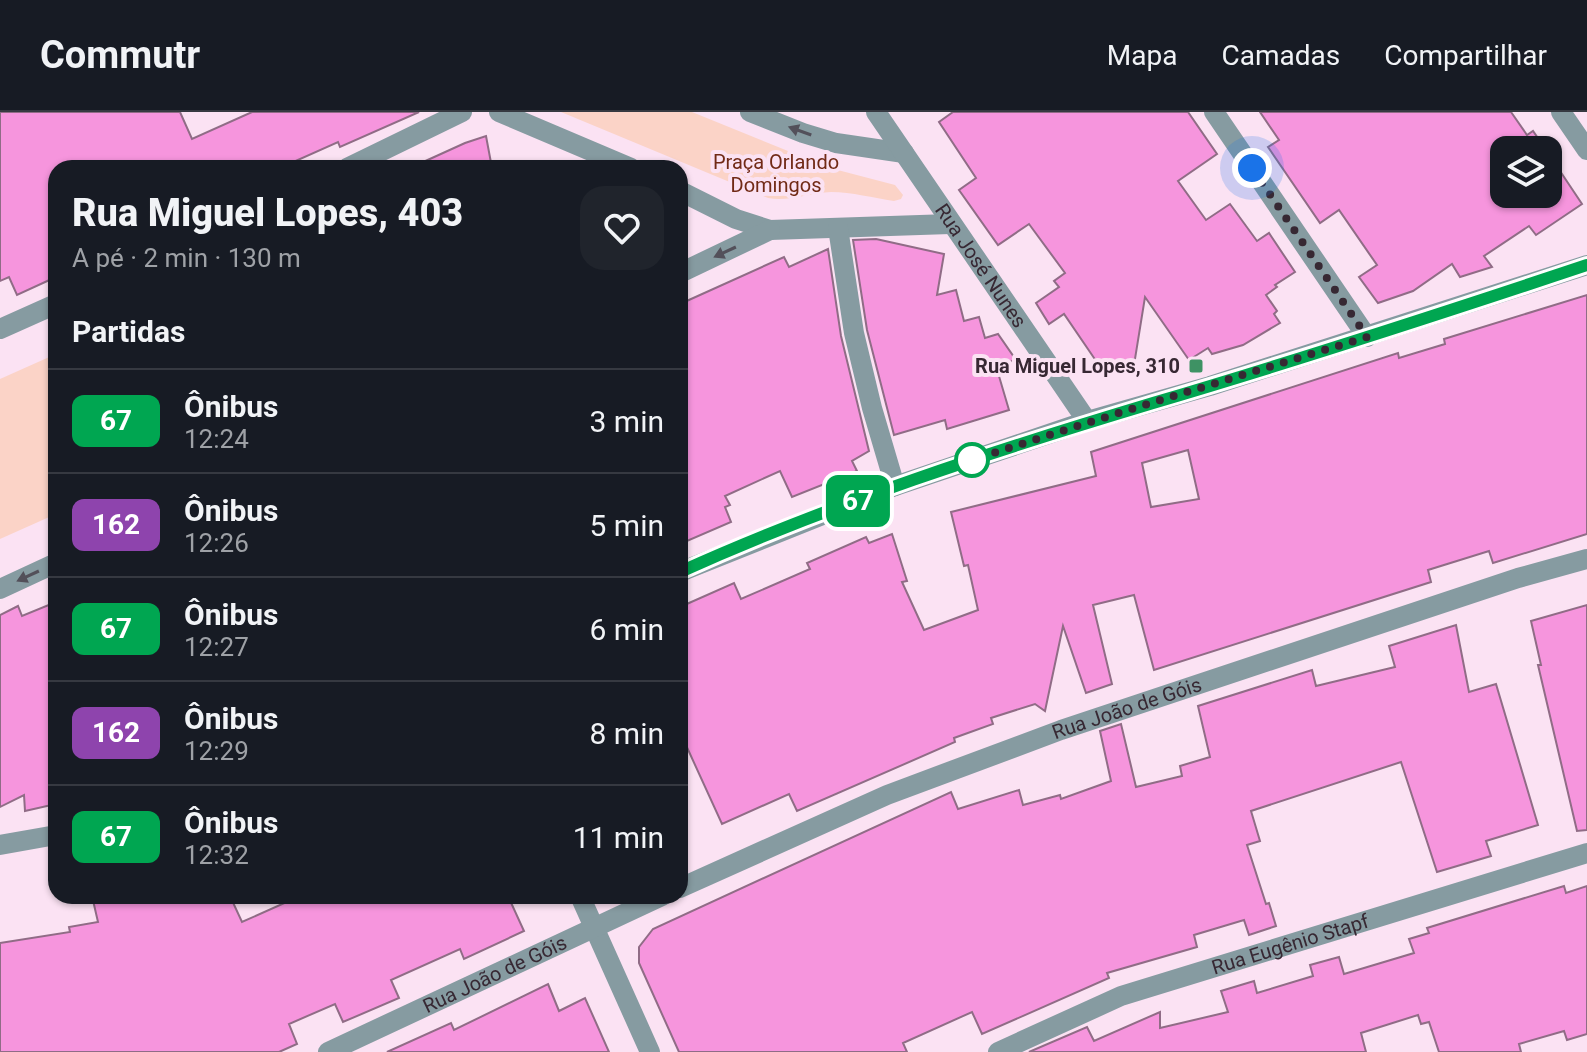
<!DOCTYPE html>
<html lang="pt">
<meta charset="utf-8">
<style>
:root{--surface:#171b24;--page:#20242c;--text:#f1f3f6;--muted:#9ea1a6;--line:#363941}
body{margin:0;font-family:Roboto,sans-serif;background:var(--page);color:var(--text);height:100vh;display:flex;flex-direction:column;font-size:30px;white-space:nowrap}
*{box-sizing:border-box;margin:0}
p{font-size:26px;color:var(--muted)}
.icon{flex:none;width:44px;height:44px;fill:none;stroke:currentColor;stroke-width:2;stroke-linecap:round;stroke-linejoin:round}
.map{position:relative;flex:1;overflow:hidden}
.side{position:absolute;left:48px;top:48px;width:640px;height:744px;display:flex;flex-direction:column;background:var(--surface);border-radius:24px;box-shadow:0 2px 6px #0004}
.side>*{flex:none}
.badge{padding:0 16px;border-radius:12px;font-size:28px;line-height:52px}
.fabs{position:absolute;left:1490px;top:24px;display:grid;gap:16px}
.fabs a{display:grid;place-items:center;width:72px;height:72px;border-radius:16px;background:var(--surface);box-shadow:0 2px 6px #0004;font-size:40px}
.you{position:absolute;width:40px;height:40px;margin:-20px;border:6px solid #fff;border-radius:50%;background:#1a73e8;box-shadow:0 0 0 12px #1a73e833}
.map>.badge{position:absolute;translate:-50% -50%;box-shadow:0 0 0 4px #fff}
h2{padding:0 24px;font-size:30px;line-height:72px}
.round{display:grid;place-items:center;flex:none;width:84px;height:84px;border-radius:24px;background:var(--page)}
.summary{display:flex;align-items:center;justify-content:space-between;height:136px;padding:0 24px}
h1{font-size:38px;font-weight:800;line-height:60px}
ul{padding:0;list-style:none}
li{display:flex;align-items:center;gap:24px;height:104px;padding:0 24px;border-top:2px solid var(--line)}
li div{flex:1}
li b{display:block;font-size:30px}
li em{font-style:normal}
li .badge{min-width:88px;font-weight:700;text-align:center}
header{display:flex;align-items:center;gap:48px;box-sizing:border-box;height:112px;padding:0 40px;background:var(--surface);border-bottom:2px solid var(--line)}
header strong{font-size:38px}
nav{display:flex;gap:44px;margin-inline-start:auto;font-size:28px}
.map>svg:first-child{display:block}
.green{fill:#fbd3c7}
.building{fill:#f695dd;stroke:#906c86;stroke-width:2;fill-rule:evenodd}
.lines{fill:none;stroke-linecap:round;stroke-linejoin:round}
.minor{stroke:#869ba1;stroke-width:20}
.oneway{fill:#53505a}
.line-casing{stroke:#fff;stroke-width:18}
.line{stroke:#00a651;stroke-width:12}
.walk{stroke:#372833;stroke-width:8;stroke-dasharray:0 14.4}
.poi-dot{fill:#3e9264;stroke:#fbe2f3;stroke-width:3}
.stop-dot{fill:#fff;stroke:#00a651;stroke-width:4}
.labels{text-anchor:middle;stroke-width:8;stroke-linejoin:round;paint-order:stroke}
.park-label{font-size:20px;fill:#712a16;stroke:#fbe2f3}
.street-label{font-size:20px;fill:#372833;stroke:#fbe2f3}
.poi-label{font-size:20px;font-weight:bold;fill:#372833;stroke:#fbe2f3;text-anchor:end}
</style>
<header>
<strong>Commutr</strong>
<nav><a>Mapa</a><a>Camadas</a><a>Compartilhar</a></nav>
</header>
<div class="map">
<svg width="1587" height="940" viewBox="0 0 1587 940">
<rect width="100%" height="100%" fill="#fbe2f3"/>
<g class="green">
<path d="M561,0H692L830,56L895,73L903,83L901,87L894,89C873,86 852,80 831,80C810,81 788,90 768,86Z"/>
<polygon points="56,242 56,402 0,427 0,267"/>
</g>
<g class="building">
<polygon points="0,0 180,0 192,27 252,0 419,0 340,35 338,30 280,56 56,56 56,165 17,183 9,165 0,169"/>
<polygon points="953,0 1188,0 1217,42 1178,69 1206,108 1230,92 1257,129 1269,121 1295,160 1275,173 1277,175 1266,183 1277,199 1274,202 1280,211 1243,233 1212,242 1208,236 1189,248 1145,185 1135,247 1107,265 1064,202 1049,212 1036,191 1059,175 1054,169 1065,161 1029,112 998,133 959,78 976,66 939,10"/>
<polygon points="1260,0 1511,0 1527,23 1533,19 1546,38 1504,38 1504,82 1548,82 1548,41 1582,92 1536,123 1529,114 1484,144 1492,155 1460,165 1452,152 1413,179 1378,191 1359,165 1377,153 1339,98 1320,111 1268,35 1279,28"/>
<polygon points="486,24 492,56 410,56 465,31"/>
<polygon points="876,127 944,142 937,183 956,178 964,209 979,205 985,226 998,222 1016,248 996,254 1009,298 947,317 945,308 894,323 867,218 853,128"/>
<polygon points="828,137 841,224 869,339 852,349 857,359 792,385 780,359 725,384 730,393 725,395 731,410 680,432 680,192 784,145 789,155"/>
<path d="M1587,183V422L1493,451L1489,439L1428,458L1431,470L1154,558L1134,483L1093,493L1112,572L1086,581L1063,514L1045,599L1035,592L991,606L993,612L954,626L955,630L797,699L789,682L722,712L680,620V495L734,471L741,487L810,457L807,451L866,425L869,431L892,422L907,469L902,470L924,518L978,498L968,453L964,454L951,400L1096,364L1091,340L1398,241L1399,246L1445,232L1444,227ZM1188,338L1199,387L1151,395L1142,351Z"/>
<polygon points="56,490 56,692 25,699 24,683 0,695 0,503 18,494 22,504"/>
<polygon points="1587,493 1587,718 1577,719 1538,553 1541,553 1531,509"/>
<polygon points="1456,513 1469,580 1496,572 1538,713 1486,729 1491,744 1437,760 1401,650 1251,699 1260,729 1247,733 1266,792 1269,791 1276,814 1249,823 1244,808 1194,823 1197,835 1107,861 1109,866 982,922 972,900 903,931 907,940 679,940 639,851 639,835 653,817 951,680 958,697 1019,678 1023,693 1060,683 1061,687 1111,669 1100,619 1121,612 1136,675 1182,664 1180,654 1210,645 1198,594 1312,558 1316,574 1395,555 1389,534"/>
<polygon points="1564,774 1566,781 1587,774 1587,922 1567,928 1564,919 1519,932 1521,940 1439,940 1429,910 1421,912 1418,903 1361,921 1366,940 1029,940 1087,915 1094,929 1160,900 1160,916 1228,900 1221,879 1254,869 1257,881 1313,864 1310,853 1339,845 1344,862 1414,841 1409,827 1429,821 1427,816"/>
<polygon points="92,784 230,784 242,810 300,784 508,784 524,819 464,847 460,837 391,868 399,886 343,910 335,892 289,912 297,932 279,940 0,940 0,831 70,820 69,815 98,810"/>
<polygon points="548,872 559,899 585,886 609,940 387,940 451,911 454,918"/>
</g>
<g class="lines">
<g class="minor">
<polyline points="499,0 631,56"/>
<polyline points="750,0 803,21 836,31 904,41"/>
<path id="s1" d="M876,0L1087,309"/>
<polyline points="1214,0 1367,225"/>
<polyline points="1561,0 1587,38"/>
<polyline points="347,56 462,0"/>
<polyline points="680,79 736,107 770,118 950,112"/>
<polyline points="838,116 854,221 872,296 895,374"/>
<polyline points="680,161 770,118"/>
<polyline points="0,217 56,192"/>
<polyline points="680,460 895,374 1087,309 1210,274 1587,153"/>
<polyline points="0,477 56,451"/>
<polyline points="0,733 56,723"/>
<path id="s2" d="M680,776L887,683L1061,618L1518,466L1587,447"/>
<polyline points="580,784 650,940"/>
<path id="s3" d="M328,940L662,784"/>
<path id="s4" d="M998,940L1121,884L1587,741"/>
</g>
</g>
<defs><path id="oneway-solid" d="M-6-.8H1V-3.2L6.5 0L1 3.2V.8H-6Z" transform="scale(2)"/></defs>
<g class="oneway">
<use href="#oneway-solid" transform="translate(800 19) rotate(-160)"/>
<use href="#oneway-solid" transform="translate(725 140) rotate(155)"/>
<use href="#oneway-solid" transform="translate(28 464) rotate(155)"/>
</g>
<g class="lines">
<g class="line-casing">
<path id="line" d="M680,460C833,391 993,339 1153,291C1299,248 1443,201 1587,153"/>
</g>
<use href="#line" class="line"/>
<path class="walk" d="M972,348L970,349C1101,305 1234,266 1367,225L1252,56"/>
</g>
<rect class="poi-dot" x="1188" y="246" width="16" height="16" rx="4"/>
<circle class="stop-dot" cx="972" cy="348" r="16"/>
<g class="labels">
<g class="park-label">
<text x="776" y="57">Praça Orlando<tspan x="776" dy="23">Domingos</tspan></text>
</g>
<g class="street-label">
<text dy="7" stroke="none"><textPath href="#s1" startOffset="186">Rua José Nunes</textPath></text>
<text dy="7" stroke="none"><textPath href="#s2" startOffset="482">Rua João de Góis</textPath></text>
<text dy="7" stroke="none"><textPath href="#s4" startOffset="312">Rua Eugênio Stapf</textPath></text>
<text dy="7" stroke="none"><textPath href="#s3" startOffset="184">Rua João de Góis</textPath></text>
</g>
<g class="poi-label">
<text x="1180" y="261">Rua Miguel Lopes, 310</text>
</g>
</g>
</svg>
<div class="fabs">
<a><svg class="icon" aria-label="layers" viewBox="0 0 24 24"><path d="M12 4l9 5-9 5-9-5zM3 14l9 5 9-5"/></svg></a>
</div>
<div class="you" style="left:1252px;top:56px"></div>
<b class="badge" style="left:858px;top:389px;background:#00a651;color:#fff">67</b>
<section class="side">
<div class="summary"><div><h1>Rua Miguel Lopes, 403</h1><p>A pé · 2 min · 130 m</p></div><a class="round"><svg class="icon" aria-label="heart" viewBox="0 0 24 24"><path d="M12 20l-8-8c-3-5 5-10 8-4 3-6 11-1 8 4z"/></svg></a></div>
<h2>Partidas</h2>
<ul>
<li><span class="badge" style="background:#00a651;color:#fff">67</span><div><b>Ônibus</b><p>12:24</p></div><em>3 min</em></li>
<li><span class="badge" style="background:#8e44ad;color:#fff">162</span><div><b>Ônibus</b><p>12:26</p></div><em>5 min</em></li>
<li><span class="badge" style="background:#00a651;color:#fff">67</span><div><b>Ônibus</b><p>12:27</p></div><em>6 min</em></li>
<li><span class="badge" style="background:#8e44ad;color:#fff">162</span><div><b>Ônibus</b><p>12:29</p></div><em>8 min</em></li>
<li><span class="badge" style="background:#00a651;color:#fff">67</span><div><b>Ônibus</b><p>12:32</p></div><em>11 min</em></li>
</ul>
</section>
</div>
